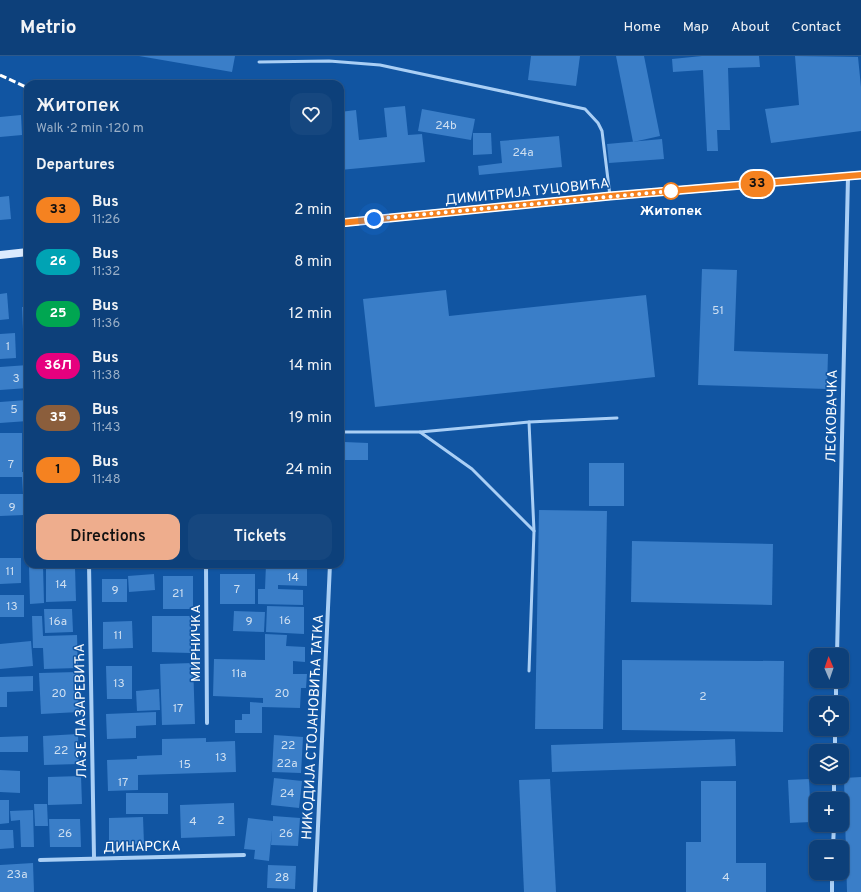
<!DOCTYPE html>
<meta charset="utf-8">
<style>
:root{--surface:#0d407a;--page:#16477f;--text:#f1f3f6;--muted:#9aafc7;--line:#2d598b;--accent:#eead8d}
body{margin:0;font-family:Overpass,sans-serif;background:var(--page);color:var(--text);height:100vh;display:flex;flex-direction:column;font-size:15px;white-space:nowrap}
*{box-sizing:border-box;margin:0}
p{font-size:13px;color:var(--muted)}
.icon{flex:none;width:22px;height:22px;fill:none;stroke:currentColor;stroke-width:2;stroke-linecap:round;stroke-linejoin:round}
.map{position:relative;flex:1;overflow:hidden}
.sheet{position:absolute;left:24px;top:24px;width:320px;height:488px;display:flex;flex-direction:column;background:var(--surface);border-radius:12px;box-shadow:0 1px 3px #0004,0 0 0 1px var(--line)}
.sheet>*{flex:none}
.badge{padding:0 8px;border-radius:13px;font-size:14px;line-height:26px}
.needle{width:26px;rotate:358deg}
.buttons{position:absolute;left:809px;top:592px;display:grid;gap:8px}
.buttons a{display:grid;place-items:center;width:40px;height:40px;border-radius:8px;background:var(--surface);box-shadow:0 1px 3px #0004,0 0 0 1px var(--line);font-size:20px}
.you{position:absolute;width:20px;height:20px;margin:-10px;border:3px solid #fff;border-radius:50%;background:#1a73e8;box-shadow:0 0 0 6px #1a73e833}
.map>.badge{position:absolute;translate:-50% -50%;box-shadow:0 0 0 2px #fff}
h2{padding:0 12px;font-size:15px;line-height:36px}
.round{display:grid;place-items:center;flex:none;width:42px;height:42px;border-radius:12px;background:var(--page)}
.headline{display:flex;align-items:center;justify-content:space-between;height:68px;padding:0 12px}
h1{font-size:19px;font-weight:600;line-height:30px}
.action{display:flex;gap:8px;margin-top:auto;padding:8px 12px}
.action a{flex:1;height:46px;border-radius:12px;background:var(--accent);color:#111;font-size:16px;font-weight:600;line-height:46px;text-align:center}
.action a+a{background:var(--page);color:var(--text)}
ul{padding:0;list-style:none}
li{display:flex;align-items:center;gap:12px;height:52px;padding:0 12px}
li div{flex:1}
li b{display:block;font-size:15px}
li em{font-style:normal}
li .badge{min-width:44px;font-weight:700;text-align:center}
header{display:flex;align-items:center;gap:24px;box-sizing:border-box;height:56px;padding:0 20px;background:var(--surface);border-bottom:1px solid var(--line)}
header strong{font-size:19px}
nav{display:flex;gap:22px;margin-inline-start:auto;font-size:14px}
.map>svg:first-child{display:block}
.building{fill:#3a7ec8}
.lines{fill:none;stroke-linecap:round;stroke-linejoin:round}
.service{stroke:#aacff5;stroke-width:3}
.minor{stroke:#aacff5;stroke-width:4}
.secondary{stroke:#dbebfe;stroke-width:8}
.rail{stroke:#fff;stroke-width:3;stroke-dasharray:7 3;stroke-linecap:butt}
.line-casing{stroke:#fff;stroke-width:9}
.line{stroke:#f58220;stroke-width:6}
.walk{stroke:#fff;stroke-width:4;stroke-dasharray:0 7.2}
.stop-dot{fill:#fff;stroke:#f58220;stroke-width:2}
.labels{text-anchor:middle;stroke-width:3;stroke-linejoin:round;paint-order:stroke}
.number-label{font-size:12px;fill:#cedff1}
.street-label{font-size:14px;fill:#fff;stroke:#1155a2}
.stop-label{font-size:14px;font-weight:bold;fill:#fff;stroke:#1155a2}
</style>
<header>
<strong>Metrio</strong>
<nav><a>Home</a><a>Map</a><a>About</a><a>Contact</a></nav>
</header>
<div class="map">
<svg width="861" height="836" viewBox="0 0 861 836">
<rect width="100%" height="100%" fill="#1155a2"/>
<g class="building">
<polygon points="139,0 235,0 232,16"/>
<polygon points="531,0 580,0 576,30 528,24"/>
<polygon points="616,0 644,0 660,80 633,86"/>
<polygon points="702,0 759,0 760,11 728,12 730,74 717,74 718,95 707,95 703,14 673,16 672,3"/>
<polygon points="795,0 858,1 861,31 861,75 771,87 765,53 799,49"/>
<polygon points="405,50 408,79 422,78 425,106 340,114 340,56 356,54 359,84 387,81 384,52"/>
<polygon points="422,53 475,63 471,84 418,75"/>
<polygon points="21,59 22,79 0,81 0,61"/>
<polygon points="23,61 28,61 28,117 27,117"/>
<polygon points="473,77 491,77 492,98 473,99"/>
<polygon points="559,80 562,111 479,119 478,110 502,107 500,85"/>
<polygon points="662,83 664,103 609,107 607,88"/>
<polygon points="9,140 11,163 0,164 0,141"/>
<polygon points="702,213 737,214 734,295 828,298 827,333 698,329"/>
<polygon points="446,234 449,260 646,239 655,321 375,351 363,243"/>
<polygon points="7,237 9,263 0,264 0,238"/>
<polygon points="22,251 28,251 28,296 24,296"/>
<polygon points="15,277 16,302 0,303 0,278"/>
<polygon points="28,309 28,332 0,334 0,311"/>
<polygon points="27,344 28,365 0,367 0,346"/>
<polygon points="0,377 22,377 22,416 28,416 28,443 23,443 24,459 0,460 0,438 23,438 22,421 0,421"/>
<polygon points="344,386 368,387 368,404 344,404"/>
<rect x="589" y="407" width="35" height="43"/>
<polygon points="539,454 607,455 603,673 535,673"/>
<polygon points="632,485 773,488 772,549 631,546"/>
<polygon points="0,502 21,502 21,527 0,528"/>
<polygon points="160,508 195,508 194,512 160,512"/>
<polygon points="266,508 279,508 279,511 307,512 307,530 278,529 278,533 303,534 303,549 258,548 258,533 265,533"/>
<polygon points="29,510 43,510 44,547 30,548"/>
<polygon points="75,511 76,545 46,546 46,512"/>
<polygon points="154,518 155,534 129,536 128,520"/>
<rect x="220" y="518" width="35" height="30"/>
<rect x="163" y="520" width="30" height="33"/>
<rect x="102" y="523" width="25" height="23"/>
<rect x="0" y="539" width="24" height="22"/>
<polygon points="267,550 304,551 304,578 266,576"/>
<polygon points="44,553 72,553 73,576 45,577"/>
<polygon points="234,555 265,556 264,576 233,575"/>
<polygon points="32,560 42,560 43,580 77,579 78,612 44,613 43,592 33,592"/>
<polygon points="152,560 191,560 191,597 152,596"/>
<polygon points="132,565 133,592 103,593 103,566"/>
<polygon points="265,578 287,579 286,590 305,591 305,606 293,605 293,618 307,618 306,632 301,632 300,652 262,651 262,677 235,677 235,664 242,664 242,658 250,658 250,646 263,647 263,642 213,640 214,603 265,604"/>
<polygon points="31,585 33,610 0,613 0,588"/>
<polygon points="622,604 784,605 783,676 622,674"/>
<polygon points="193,607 195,668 162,669 160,608"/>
<polygon points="106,610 132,610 132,643 107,643"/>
<polygon points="77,616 79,656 41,658 39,617"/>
<polygon points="33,620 33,635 7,636 7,651 0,651 0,621"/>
<polygon points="159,633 160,654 137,655 136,635"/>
<polygon points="156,656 156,669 136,670 136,682 107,683 106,658"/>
<polygon points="78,678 79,708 44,709 43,680"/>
<polygon points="274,679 303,681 301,717 272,716"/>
<polygon points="28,680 28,696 0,696 0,681"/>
<polygon points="206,682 206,686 235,685 236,716 138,719 138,734 108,735 107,704 137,703 137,700 162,699 162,683"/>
<polygon points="735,683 736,710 552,716 551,689"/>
<polygon points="0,714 20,715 20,737 0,736"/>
<polygon points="81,720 82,748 48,749 48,721"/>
<polygon points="861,721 861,836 847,836 844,722"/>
<polygon points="274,722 302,725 299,752 271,749"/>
<polygon points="550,723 556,836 524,836 519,724"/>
<polygon points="809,723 811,766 790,767 788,724"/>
<polygon points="701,725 736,725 736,807 766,807 766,836 686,836 686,786 701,786"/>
<rect x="126" y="737" width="42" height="21"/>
<polygon points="0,744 9,744 9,767 0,768"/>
<polygon points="234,747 235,780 181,782 180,749"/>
<polygon points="34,748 47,748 48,770 35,770"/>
<polygon points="33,754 34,791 21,791 20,764 11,765 10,755"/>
<polygon points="273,760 300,762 298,790 271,789 272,774 269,805 254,803 255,794 244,793 248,762 273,765"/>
<polygon points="143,761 144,788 109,789 109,762"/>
<polygon points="49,763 80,763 81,791 50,791"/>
<polygon points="0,774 13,774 14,792 0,793"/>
<polygon points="33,807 34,836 0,836 0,809"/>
<polygon points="268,809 296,810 295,833 267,832"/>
</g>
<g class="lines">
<g class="service">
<polyline points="259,6 329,5 380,9 585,53 598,67 602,75 610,140"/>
<polyline points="340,376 420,376 529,366 617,362"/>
<polyline points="420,376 472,413 534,475"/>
<polyline points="529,615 534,475 529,366"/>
</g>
<g class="minor">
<polyline points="340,262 343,167"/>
<polyline points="89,508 94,801"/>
<polyline points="206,508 207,667"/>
<polyline points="837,599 848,121"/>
<polyline points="836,647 836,625"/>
<polyline points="835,695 835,673"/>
<polyline points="834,743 834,721"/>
<polyline points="833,791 834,769"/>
<polyline points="40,804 244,799"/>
<polyline points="315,836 330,508"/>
<polyline points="832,836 832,817"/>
</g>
<g class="secondary">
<polyline points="340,167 610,140 861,119"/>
<polyline points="0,199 28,196"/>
</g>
<polyline class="rail" points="0,19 28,32"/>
</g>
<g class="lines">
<g class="line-casing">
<polyline id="line" points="340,167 610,140 861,119"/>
</g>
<use href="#line" class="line"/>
<polyline class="walk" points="374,163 671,135"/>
</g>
<circle class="stop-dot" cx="671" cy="135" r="8"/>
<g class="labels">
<g class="number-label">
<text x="446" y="73">24b</text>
<text x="523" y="100">24a</text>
<text x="718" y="258">51</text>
<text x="8" y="294">1</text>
<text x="16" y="326">3</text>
<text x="14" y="357">5</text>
<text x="11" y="412">7</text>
<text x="12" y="455">9</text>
<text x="10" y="519">11</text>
<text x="293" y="525">14</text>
<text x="61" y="532">14</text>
<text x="237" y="537">7</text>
<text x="115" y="538">9</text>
<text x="178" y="541">21</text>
<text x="12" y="554">13</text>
<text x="285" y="568">16</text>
<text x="58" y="569">16a</text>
<text x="249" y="569">9</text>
<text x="118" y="583">11</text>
<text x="239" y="621">11a</text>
<text x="119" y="631">13</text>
<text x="59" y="641">20</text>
<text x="282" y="641">20</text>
<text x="703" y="644">2</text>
<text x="178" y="656">17</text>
<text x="288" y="693">22</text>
<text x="61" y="698">22</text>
<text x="221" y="705">13</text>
<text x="287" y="711">22a</text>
<text x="185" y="712">15</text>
<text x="123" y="730">17</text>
<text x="287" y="741">24</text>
<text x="221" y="768">2</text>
<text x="193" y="769">4</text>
<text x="65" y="781">26</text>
<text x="286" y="781">26</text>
<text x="17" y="822">23a</text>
<text x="282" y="825">28</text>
<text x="726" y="825">4</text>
</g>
<g class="street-label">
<text transform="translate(527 135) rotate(-6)" y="5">ДИМИТРИЈА ТУЦОВИЋА</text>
<text transform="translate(831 360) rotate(-89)" y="5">ЛЕСКОВАЧКА</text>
<text transform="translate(195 587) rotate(-90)" y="5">МИРНИЧКА</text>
<text transform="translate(80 655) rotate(-91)" y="5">ЛАЗЕ ЛАЗАРЕВИЋА</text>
<text transform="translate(312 671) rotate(-87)" y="5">НИКОДИЈА СТОЈАНОВИЋА ТАТКА</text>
<text transform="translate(142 790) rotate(-1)" y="5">ДИНАРСКА</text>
</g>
<g class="stop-label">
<text x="671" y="159">Житопек</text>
</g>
</g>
</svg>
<div class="buttons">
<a><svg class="needle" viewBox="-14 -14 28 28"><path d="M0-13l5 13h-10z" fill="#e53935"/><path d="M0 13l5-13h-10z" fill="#9aafc7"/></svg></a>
<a><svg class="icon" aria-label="locate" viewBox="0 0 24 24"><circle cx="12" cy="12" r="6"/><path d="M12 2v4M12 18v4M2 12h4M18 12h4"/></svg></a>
<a><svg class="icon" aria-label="layers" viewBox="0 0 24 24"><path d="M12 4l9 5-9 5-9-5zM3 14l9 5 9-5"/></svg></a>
<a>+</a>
<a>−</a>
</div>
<div class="you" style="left:374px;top:163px"></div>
<b class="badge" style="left:757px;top:128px;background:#f58220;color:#111">33</b>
<section class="sheet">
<div class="headline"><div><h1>Житопек</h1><p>Walk · 2 min · 120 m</p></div><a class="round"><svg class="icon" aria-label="heart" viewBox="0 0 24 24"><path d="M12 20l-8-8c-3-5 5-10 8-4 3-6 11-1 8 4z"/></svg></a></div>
<h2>Departures</h2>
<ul>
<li><span class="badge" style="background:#f58220;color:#111">33</span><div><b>Bus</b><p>11:26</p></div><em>2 min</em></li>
<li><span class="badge" style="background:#00a3b4;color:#fff">26</span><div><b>Bus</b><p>11:32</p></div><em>8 min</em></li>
<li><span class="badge" style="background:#00a651;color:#fff">25</span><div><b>Bus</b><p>11:36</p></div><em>12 min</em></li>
<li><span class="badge" style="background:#e6007e;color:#fff">36Л</span><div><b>Bus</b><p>11:38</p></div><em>14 min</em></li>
<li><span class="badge" style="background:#8b5e3c;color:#fff">35</span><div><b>Bus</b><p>11:43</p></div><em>19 min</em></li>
<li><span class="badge" style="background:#f58220;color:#111">1</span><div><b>Bus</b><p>11:48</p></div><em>24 min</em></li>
</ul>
<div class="action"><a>Directions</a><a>Tickets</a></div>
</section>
</div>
